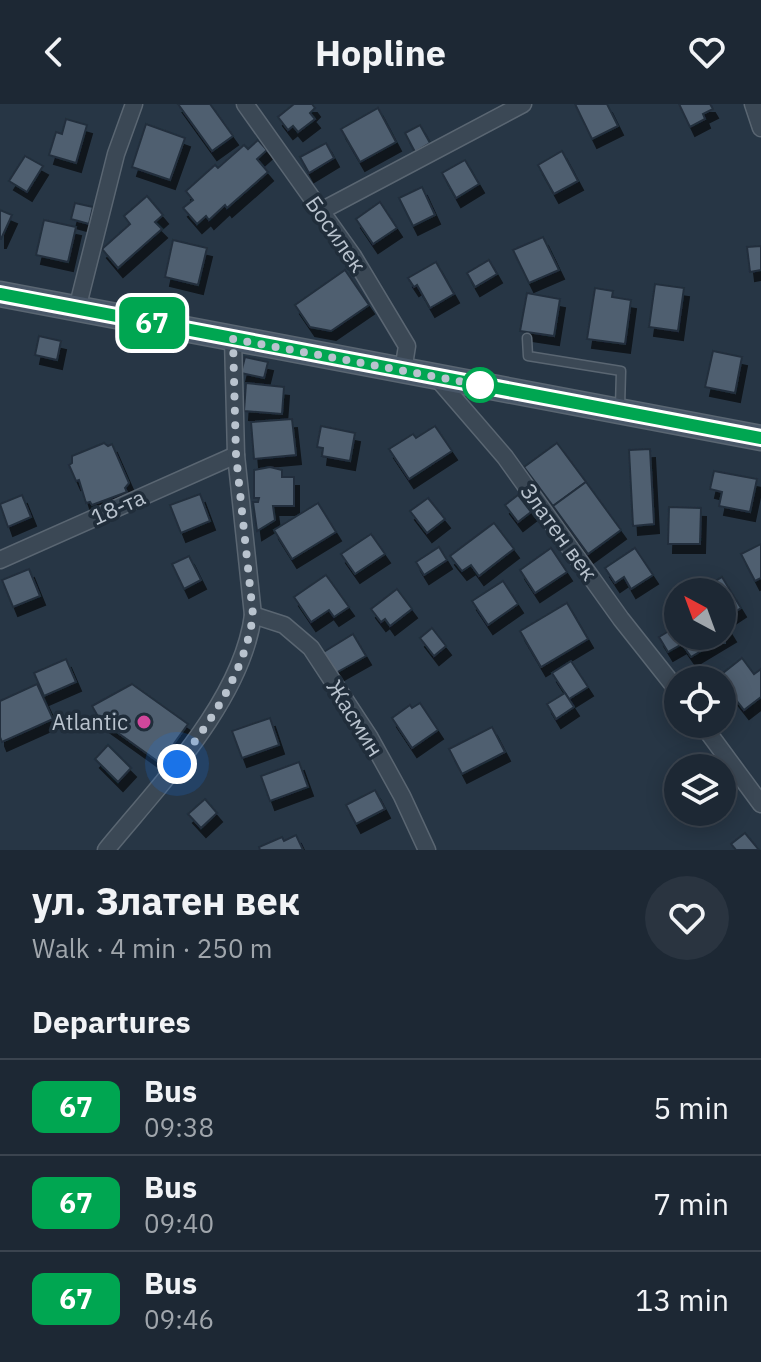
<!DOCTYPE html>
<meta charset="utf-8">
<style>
:root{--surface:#1d2834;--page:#2a3440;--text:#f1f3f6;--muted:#a0a6ac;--line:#3b444f}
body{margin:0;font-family:"IBM Plex Sans",sans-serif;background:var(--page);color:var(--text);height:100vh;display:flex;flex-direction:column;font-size:30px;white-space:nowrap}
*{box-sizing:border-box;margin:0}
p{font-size:26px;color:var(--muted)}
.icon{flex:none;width:44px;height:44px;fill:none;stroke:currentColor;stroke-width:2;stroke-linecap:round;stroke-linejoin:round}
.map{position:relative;height:746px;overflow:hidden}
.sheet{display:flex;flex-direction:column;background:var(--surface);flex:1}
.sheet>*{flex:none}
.badge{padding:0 16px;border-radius:12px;font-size:28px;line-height:52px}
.needle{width:52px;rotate:319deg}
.buttons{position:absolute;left:664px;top:474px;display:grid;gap:16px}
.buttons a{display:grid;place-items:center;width:72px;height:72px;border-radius:50%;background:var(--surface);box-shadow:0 4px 20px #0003,0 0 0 2px var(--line);font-size:40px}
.you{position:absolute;width:40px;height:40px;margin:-20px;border:6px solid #fff;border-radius:50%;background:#1a73e8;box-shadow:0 0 0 12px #1a73e833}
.map>.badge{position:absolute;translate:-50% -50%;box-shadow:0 0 0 4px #fff}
h2{padding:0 32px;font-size:30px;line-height:72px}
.round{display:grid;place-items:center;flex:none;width:84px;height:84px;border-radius:42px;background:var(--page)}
.head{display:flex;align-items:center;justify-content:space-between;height:136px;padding:0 32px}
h1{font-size:38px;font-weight:800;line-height:60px}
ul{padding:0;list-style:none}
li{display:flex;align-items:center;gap:24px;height:96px;padding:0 32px;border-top:2px solid var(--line)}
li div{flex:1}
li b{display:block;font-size:30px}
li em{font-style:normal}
li .badge{min-width:88px;font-weight:700;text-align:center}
header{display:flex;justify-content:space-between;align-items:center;height:104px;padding:0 32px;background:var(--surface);font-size:36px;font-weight:800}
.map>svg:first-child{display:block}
.building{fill:#505f70;stroke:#222f3c;stroke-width:2;filter:url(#shadow)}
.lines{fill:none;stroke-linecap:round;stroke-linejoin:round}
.lane-casing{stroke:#5a6672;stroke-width:11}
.street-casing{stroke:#5a6672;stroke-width:19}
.secondary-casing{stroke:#5a6672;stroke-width:27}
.lane{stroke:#3b4855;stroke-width:8}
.street{stroke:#3b4855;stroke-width:16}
.secondary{stroke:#495768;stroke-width:24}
.line-casing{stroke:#fff;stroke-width:18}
.line{stroke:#00a651;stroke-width:12}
.walk{stroke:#b9c3ce;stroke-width:8;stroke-dasharray:0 14.4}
.stop-dot{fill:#fff;stroke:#00a651;stroke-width:4}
.hotel-dot{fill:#d1479c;stroke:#202d3a;stroke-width:3}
.labels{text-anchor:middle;stroke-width:7;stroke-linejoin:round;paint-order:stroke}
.street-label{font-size:22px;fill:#b9c3ce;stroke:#202d3a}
.poi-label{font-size:22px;fill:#b9c3ce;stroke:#202d3a;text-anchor:end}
</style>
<header><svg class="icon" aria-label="back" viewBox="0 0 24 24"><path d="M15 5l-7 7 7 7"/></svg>Hopline<svg class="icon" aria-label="heart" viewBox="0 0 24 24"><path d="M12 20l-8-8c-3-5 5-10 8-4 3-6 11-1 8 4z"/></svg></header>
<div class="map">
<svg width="761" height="746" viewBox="0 0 761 746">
<defs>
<filter id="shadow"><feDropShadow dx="5" dy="9" stdDeviation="0" flood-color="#0009"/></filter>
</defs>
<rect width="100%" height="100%" fill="#273645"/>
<g class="building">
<polygon points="178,0 210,0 233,32 212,47"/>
<polygon points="294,0 312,0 315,4 310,9 315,15 298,28 293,22 288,26 278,13"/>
<polygon points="575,0 607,0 618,22 592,35"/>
<polygon points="679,0 710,0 713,5 703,10 705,15 690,23"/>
<polygon points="378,4 396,38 360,58 341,25"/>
<polygon points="66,15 87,21 76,59 49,51 56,28 62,30"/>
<polygon points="146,20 185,34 170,76 132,63"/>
<polygon points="420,21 430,39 415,48 405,29"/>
<polygon points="258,36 267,46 257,55 268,68 227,104 225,101 209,116 206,112 197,120 183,104 193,96 186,87 215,61 218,64 244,41 248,45"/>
<polygon points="326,39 334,54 309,69 300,53"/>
<polygon points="562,47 578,77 554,90 538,61"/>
<polygon points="25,52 43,62 27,88 9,77"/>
<polygon points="465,56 479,80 456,94 442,69"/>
<polygon points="422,83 435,111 413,122 399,94"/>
<polygon points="147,92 163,111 155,118 162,125 118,164 102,145 130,120 124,112"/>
<polygon points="380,98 397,124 373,140 356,115"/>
<polygon points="75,99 93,103 89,120 71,115"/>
<polygon points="0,106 12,111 1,135 0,135"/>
<polygon points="44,116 76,123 68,158 36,151"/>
<polygon points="543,133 559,166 529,179 513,146"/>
<polygon points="173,136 207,144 198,181 165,173"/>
<polygon points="761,142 761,166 750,168 747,143"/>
<polygon points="489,156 497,170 475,183 467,169"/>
<polygon points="436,158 454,190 430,204 417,181 414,183 408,174"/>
<polygon points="345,166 369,201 331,227 310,223 295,201"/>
<polygon points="655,180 684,184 678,227 649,223"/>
<polygon points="595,184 613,187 612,193 631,196 625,240 587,235"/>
<polygon points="527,189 560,195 554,232 520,227"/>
<polygon points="39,232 61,237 57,256 35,251"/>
<polygon points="713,247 742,253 735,289 705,283"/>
<polygon points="245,253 268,258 264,274 241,269"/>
<polygon points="246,279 284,283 282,310 244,307"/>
<polygon points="292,315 296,351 254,355 251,318"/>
<polygon points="321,322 355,329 350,357 322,352 323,344 317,343"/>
<polygon points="435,322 452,347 409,375 389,345 413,330 416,334"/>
<polygon points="104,339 108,342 112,340 129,379 125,384 127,388 92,401 90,398 86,399 79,376 76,377 69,361 72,359 72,352"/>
<polygon points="557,339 586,378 553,402 524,363"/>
<polygon points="650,345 654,420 633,422 629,346"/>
<polygon points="270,363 282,366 282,373 294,373 294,402 273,402 275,416 257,427 253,398 258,398 259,394 254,394 254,366"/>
<polygon points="714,367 757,375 750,408 719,402 722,388 710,385"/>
<polygon points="586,378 621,426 588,450 553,402"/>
<polygon points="200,390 210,417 181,429 170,401"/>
<polygon points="22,391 31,413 8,423 0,400"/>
<polygon points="518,391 531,408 518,418 505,401"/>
<polygon points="428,394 445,415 427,429 410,407"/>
<polygon points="318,399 336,428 292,455 274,426"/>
<polygon points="669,403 701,404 700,440 668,440"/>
<polygon points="494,419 514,445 479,472 471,461 462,467 450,452"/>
<polygon points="371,430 385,450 355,470 341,450"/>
<polygon points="761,440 761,474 755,477 741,450"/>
<polygon points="439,443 447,456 424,471 416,458"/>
<polygon points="551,444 567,468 535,489 520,466"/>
<polygon points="635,444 653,471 631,485 624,473 615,479 605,464"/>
<polygon points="189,452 201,476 184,485 172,460"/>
<polygon points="29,465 40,492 13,503 2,476"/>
<polygon points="326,471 349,503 334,513 329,506 311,518 294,493"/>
<polygon points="722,473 741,504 723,516 731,529 691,553 682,540 668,548 659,533 677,522 667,507 678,501 678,532 722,532 722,488 698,488"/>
<polygon points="503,477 518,500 488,521 472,497"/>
<polygon points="397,485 412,505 390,522 385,515 381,518 371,505"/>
<polygon points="567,499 588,535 541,563 520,527"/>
<polygon points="432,524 446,542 434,552 420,534"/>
<polygon points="353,530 366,552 334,570 322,549"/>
<polygon points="742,554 754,570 761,565 761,593 744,606 718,573"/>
<polygon points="66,555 76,578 44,592 34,569"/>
<polygon points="571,557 588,583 569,595 552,569"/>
<polygon points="37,580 53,615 2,638 0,633 0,597"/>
<polygon points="132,580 188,620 160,659 100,616 92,602"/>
<polygon points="565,589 574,603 556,615 547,600"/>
<polygon points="420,599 438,626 412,644 392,614 410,601 412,604"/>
<polygon points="270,614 279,641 242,654 232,627"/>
<polygon points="492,623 505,648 462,670 449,645"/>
<polygon points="108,641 131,664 118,678 95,655"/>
<polygon points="299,658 308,683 270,697 261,672"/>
<polygon points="375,686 385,705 356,720 346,701"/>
<polygon points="205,695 217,709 201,724 188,710"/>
<polygon points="745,729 759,746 736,746 731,740"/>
<polygon points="296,731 303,746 260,746 259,743 282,733 284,737"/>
</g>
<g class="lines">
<g class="lane-casing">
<polyline id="lane" points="527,234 528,252 621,267 620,303"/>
</g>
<g class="street-casing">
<g id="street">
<polyline points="245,0 353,152 407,242 403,267"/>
<polyline points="753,0 761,24"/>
<polyline points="321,107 523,0"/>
<polyline points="77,205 116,50 134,0"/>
<polyline points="436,273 505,353 621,515 678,587"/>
<polyline points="0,456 236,351"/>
<polyline points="253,511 284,521 311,544 370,634 402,692 427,746"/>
<polyline points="702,620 761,700"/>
<path d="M106,746C159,681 242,597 253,511L236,351L233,235"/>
</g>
</g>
<g class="secondary-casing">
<polyline id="secondary" points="0,190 761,334"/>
</g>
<use href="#lane" class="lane"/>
<use href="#street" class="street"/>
<use href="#secondary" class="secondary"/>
</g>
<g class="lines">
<g class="line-casing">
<polyline id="line" points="0,190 761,334"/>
</g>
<use href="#line" class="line"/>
<path class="walk" d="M177,660C211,619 246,565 253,511L236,351L233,235L480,281"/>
</g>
<circle class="stop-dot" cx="480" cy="281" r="16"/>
<circle class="hotel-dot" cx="144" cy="618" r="8"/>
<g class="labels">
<g class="street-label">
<text transform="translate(336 130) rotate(55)" y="8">Босилек</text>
<text transform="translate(118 403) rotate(-24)" y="8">18-та</text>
<text transform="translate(559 428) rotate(54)" y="8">Златен век</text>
<text transform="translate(355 614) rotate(58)" y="8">Жасмин</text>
</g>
<g class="poi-label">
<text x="128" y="626">Atlantic</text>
</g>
</g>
</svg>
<div class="buttons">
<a><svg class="needle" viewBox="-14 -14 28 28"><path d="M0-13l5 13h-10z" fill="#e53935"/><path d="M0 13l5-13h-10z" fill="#a0a6ac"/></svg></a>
<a><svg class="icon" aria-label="locate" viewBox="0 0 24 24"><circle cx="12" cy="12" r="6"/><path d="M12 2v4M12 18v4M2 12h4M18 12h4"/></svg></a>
<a><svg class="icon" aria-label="layers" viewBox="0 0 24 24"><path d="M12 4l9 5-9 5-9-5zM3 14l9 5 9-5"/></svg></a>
</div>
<div class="you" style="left:177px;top:660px"></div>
<b class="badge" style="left:152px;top:219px;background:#00a651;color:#fff">67</b>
</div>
<section class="sheet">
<div class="head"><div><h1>ул. Златен век</h1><p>Walk · 4 min · 250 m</p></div><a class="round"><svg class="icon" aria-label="heart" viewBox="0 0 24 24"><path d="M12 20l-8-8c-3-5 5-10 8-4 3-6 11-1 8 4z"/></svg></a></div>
<h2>Departures</h2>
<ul>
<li><span class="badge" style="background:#00a651;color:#fff">67</span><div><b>Bus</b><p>09:38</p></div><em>5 min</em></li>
<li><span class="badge" style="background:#00a651;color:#fff">67</span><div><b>Bus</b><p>09:40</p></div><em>7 min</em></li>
<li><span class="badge" style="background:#00a651;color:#fff">67</span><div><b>Bus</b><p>09:46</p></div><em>13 min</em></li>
</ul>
</section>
